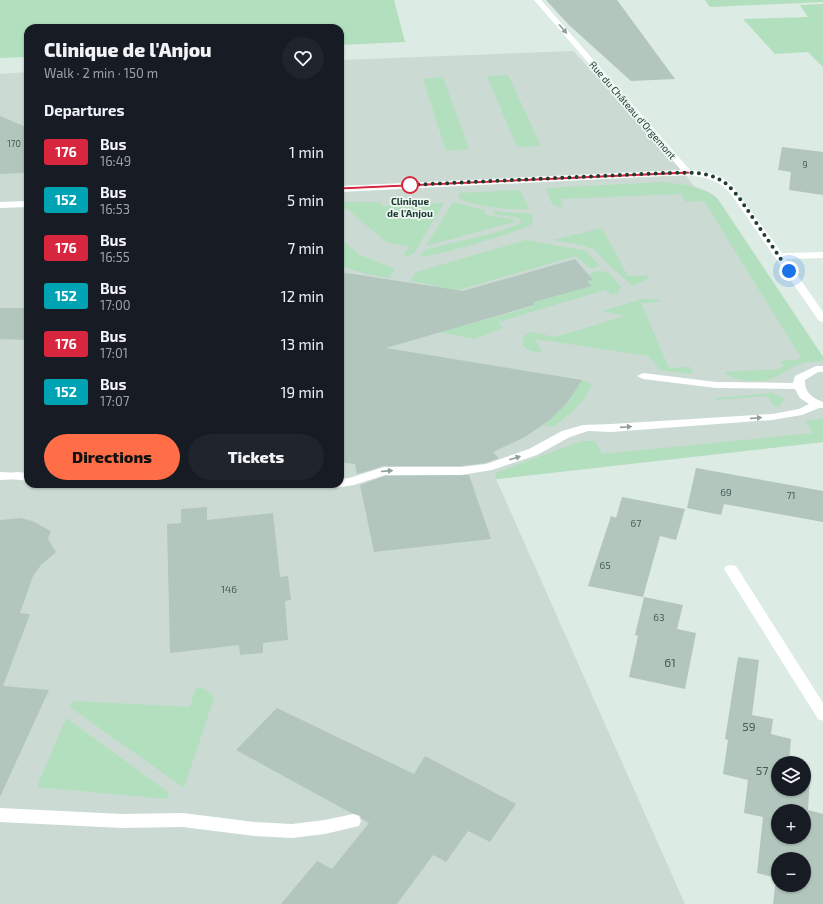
<!DOCTYPE html>
<meta charset="utf-8">
<style>
:root{--surface:#171b24;--page:#20242c;--text:#f1f3f6;--muted:#9ea1a6;--accent:#ff6e46}
body{margin:0;font-family:"Exo 2",sans-serif;background:var(--page);color:var(--text);height:100vh;display:flex;flex-direction:column;font-size:15px;white-space:nowrap}
*{box-sizing:border-box;margin:0}
p{font-size:13px;color:var(--muted)}
.icon{flex:none;width:22px;height:22px;fill:none;stroke:currentColor;stroke-width:2;stroke-linecap:round;stroke-linejoin:round}
.map{position:relative;flex:1;overflow:hidden}
.details{position:absolute;left:24px;top:24px;width:320px;height:464px;display:flex;flex-direction:column;background:var(--surface);border-radius:12px;box-shadow:0 1px 3px #0004}
.details>*{flex:none}
.badge{padding:0 8px;border-radius:3px;font-size:14px;line-height:26px}
.fabs{position:absolute;left:771px;top:756px;display:grid;gap:8px}
.fabs a{display:grid;place-items:center;width:40px;height:40px;border-radius:50%;background:var(--surface);box-shadow:0 1px 3px #0004;font-size:20px}
.you{position:absolute;width:20px;height:20px;margin:-10px;border:3px solid #fff;border-radius:50%;background:#1a73e8;box-shadow:0 0 0 6px #1a73e833}
.map>.badge{position:absolute;translate:-50% -50%;box-shadow:0 0 0 2px #fff}
h2{padding:0 20px;font-size:15px;line-height:36px}
.round{display:grid;place-items:center;flex:none;width:42px;height:42px;border-radius:21px;background:var(--page)}
.head{display:flex;align-items:center;justify-content:space-between;height:68px;padding:0 20px}
h1{font-size:19px;font-weight:800;line-height:30px}
.button{display:flex;gap:8px;margin-top:auto;padding:8px 20px}
.button a{flex:1;height:46px;border-radius:24px;background:var(--accent);color:#111;font-size:16px;font-weight:800;line-height:46px;text-align:center}
.button a+a{background:var(--page);color:var(--text)}
ul{padding:0;list-style:none}
li{display:flex;align-items:center;gap:12px;height:48px;padding:0 20px}
li div{flex:1}
li b{display:block;font-size:15px}
li em{font-style:normal}
li .badge{min-width:44px;font-weight:700;text-align:center}
.map>svg:first-child{display:block}
.built{fill:#cbdbd3}
.green{fill:#b2dfbd}
.building{fill:#b2c6bd;fill-rule:evenodd}
.lines{fill:none;stroke-linecap:round;stroke-linejoin:round}
.service{fill:#fff;fill-rule:evenodd}
.minor{fill:#fff;fill-rule:evenodd}
.oneway{fill:#8e9e98}
.line{fill:#d7263d;stroke:#fff}
.walk{stroke:#1d3c32;stroke-width:4;stroke-dasharray:0 7.2}
.stop-dot{fill:#fff;stroke:#d7263d;stroke-width:2}
.labels{text-anchor:middle;stroke-width:3.5;stroke-linejoin:round;paint-order:stroke}
.far-number-label{font-size:9px;fill:#425e55}
.far-street-label{font-size:10px;fill:#1d3c32;stroke:#edf7f2}
.far-stop-label{font-size:10px;font-weight:bold;fill:#1d3c32;stroke:#edf7f2}
.number-label{font-size:10px;fill:#425e55}
.near-number-label{font-size:12px;fill:#425e55}
</style>
<div class="map">
<svg width="823" height="904" viewBox="0 0 823 904">
<rect width="100%" height="100%" fill="#dcebe4"/>
<polygon class="built" points="573,51 657,140 695,187 709,192 717,198 823,357 823,442 496,479 685,904 0,904 0,74 28,72 28,484 340,484 340,60"/>
<g class="green">
<polygon points="0,0 394,0 405,42 340,45 340,28 28,28 28,57 0,58"/>
<polygon points="705,0 823,0 823,2 710,7"/>
<polygon points="823,4 823,67 808,52 775,54 743,19 808,17 800,5"/>
<polygon points="508,75 510,79 541,146 517,147 487,76"/>
<polygon points="443,77 445,83 469,149 446,151 423,79"/>
<path d="M663,182C683,184 701,186 717,198L823,357V361C816,362 808,361 802,364C790,367 781,375 771,379C759,383 732,381 724,372L780,369L784,366L780,361L802,359L704,201L686,202L680,194L560,199L563,208L552,204L546,188Z"/>
<path d="M520,190L529,209C515,211 471,206 459,198V193Z"/>
<polygon points="340,202 380,202 382,206 444,203 414,253 409,256 403,255 410,247 386,242 346,208 340,213"/>
<polygon points="453,202 485,210 486,214 490,216 513,219 514,222 426,246"/>
<path d="M494,211L532,214L533,222L529,226C514,232 431,259 420,256L424,250L498,232L521,223L520,218L494,214Z"/>
<polygon points="602,228 628,276 648,275 648,277 646,280 633,286 610,266 594,249 581,245 553,240"/>
<polygon points="340,238 360,255 395,269 389,278 367,274 340,266"/>
<polygon points="526,240 581,250 587,252 599,266 591,269 576,256 451,292 436,289 433,285 410,281 416,272"/>
<polygon points="598,271 608,272 621,287 618,293 612,295 605,290 498,322 503,328 474,339 444,333 440,330 464,323 466,325 534,306 534,302 592,286 587,281 593,280 588,274"/>
<path d="M642,299H656L661,302L641,303L669,368L691,367L693,372L691,374L660,370L649,356L535,339L542,352C530,353 516,347 526,334L531,332L555,337L625,316L602,311Z"/>
<path d="M581,380L587,382L592,385C584,403 569,415 553,427L543,425C560,413 572,398 581,380Z"/>
<polygon points="771,393 783,398 784,400 780,406 775,407 767,396 716,400 716,398"/>
<polygon points="823,419 823,442 496,479 495,473 582,441 595,441 602,454 813,433 805,420"/>
<path d="M196,687C204,688 210,691 214,698L184,788L70,707L74,701L190,707Z"/>
<polygon points="66,718 169,793 167,799 37,787"/>
</g>
<g class="building">
<polygon points="546,0 617,0 675,79 631,81 569,25"/>
<polygon points="0,116 28,128 28,160 24,173 0,174"/>
<polygon points="782,147 823,152 823,195 789,190 791,172 778,170"/>
<polygon points="575,259 593,280 587,281 592,286 534,302 534,305 386,348 582,380 567,403 551,419 525,437 493,452 499,458 486,463 461,466 384,466 357,474 355,464 340,462 340,272 463,291"/>
<polygon points="0,308 28,308 28,327 25,340 0,339"/>
<polygon points="696,468 823,491 823,522 724,504 721,515 687,508"/>
<polygon points="469,475 491,539 374,552 360,485 385,476"/>
<polygon points="622,497 685,509 676,540 660,536 643,597 588,586 611,516 616,518"/>
<polygon points="207,507 207,520 273,513 280,577 288,576 291,600 285,601 288,640 263,643 263,653 240,655 239,645 170,653 167,524 181,523 181,509"/>
<polygon points="21,518 32,521 51,531 48,539 56,552 41,565 33,576 20,613 30,614 3,686 49,690 0,797 0,520"/>
<polygon points="644,597 683,605 677,629 696,633 685,689 629,677 638,636 635,635"/>
<path d="M738,657L759,660L752,715L773,719L771,734L791,739L789,763H778V789H804V775L810,776L808,810L823,814V904H773L776,878L757,873L763,817L744,813L748,780L723,774L728,740L725,739ZM778,811H804V837H778ZM778,859H804V885H778Z"/>
<polygon points="277,708 414,774 425,756 516,804 490,842 468,831 446,862 433,855 397,904 281,904 317,861 332,869 369,823 362,819 359,815 351,813 236,750"/>
</g>
<g class="lines">
<g class="service">
<path d="M816,366H823V372H818L805,380C804,392 812,398 823,402V408H819L802,415L772,420L611,432L588,431L570,437L537,455L492,470L461,475H385L354,485L334,488H224L220,487L218,484H340V479L349,478L384,467H461L486,464L529,449L562,431L583,425L611,424L772,414L799,409L809,404L800,398L795,389L716,388L643,379L637,376L643,373L716,382L793,383L795,376Z"/>
<polygon points="16,472 28,473 28,481 12,479 10,476 12,473"/>
<polygon points="0,808 122,814 183,813 254,822 292,824 325,820 353,814 359,816 361,821 359,826 325,834 292,838 254,836 183,827 122,828 0,822"/>
</g>
<g class="minor">
<path d="M534,0H541L690,170C705,171 720,174 731,184L782,253L823,252V258L786,259L823,312V322L819,321L731,194C713,173 689,175 664,176L340,192V186L681,170Z"/>
<polygon points="28,201 28,207 0,208 0,202"/>
<polygon points="0,472 20,473 22,476 20,479 0,480"/>
<polygon points="731,565 736,566 823,703 823,721 818,719 724,569 726,566"/>
</g>
</g>
<defs><path id="oneway-solid" d="M-6-.8H1V-3.2L6.5 0L1 3.2V.8H-6Z"/></defs>
<g class="oneway">
<use href="#oneway-solid" transform="translate(563 29) rotate(49)"/>
<use href="#oneway-solid" transform="translate(756 418) rotate(-4)"/>
<use href="#oneway-solid" transform="translate(626 427) rotate(-4)"/>
<use href="#oneway-solid" transform="translate(515 458) rotate(-18)"/>
<use href="#oneway-solid" transform="translate(387 471) rotate(-5)"/>
</g>
<polygon class="line" points="688,171 690,172 690,174 340,190 337,188 340,187"/>
<g class="lines">
<path class="walk" d="M410,185H407L664,173C682,173 705,170 722,181C728,184 733,191 738,196L789,271"/>
</g>
<circle class="stop-dot" cx="410" cy="185" r="8"/>
<g class="labels">
<g class="far-number-label">
<text x="14" y="147">170</text>
<text x="805" y="168">9</text>
</g>
<g class="far-street-label">
<text transform="translate(633 110) rotate(49)" y="4">Rue du Château d'Orgemont</text>
</g>
<g class="far-stop-label">
<text x="410" y="205">Clinique<tspan x="410" dy="12">de l'Anjou</tspan></text>
</g>
<g class="number-label">
<text x="726" y="496">69</text>
<text x="791" y="499">71</text>
<text x="636" y="527">67</text>
<text x="605" y="569">65</text>
<text x="229" y="593">146</text>
<text x="659" y="621">63</text>
</g>
<g class="near-number-label">
<text x="670" y="667">61</text>
<text x="749" y="731">59</text>
<text x="762" y="775">57</text>
</g>
</g>
</svg>
<div class="fabs">
<a><svg class="icon" aria-label="layers" viewBox="0 0 24 24"><path d="M12 4l9 5-9 5-9-5zM3 14l9 5 9-5"/></svg></a>
<a>+</a>
<a>−</a>
</div>
<div class="you" style="left:789px;top:271px"></div>
<section class="details">
<div class="head"><div><h1>Clinique de l'Anjou</h1><p>Walk · 2 min · 150 m</p></div><a class="round"><svg class="icon" aria-label="heart" viewBox="0 0 24 24"><path d="M12 20l-8-8c-3-5 5-10 8-4 3-6 11-1 8 4z"/></svg></a></div>
<h2>Departures</h2>
<ul>
<li><span class="badge" style="background:#d7263d;color:#fff">176</span><div><b>Bus</b><p>16:49</p></div><em>1 min</em></li>
<li><span class="badge" style="background:#00a3b4;color:#fff">152</span><div><b>Bus</b><p>16:53</p></div><em>5 min</em></li>
<li><span class="badge" style="background:#d7263d;color:#fff">176</span><div><b>Bus</b><p>16:55</p></div><em>7 min</em></li>
<li><span class="badge" style="background:#00a3b4;color:#fff">152</span><div><b>Bus</b><p>17:00</p></div><em>12 min</em></li>
<li><span class="badge" style="background:#d7263d;color:#fff">176</span><div><b>Bus</b><p>17:01</p></div><em>13 min</em></li>
<li><span class="badge" style="background:#00a3b4;color:#fff">152</span><div><b>Bus</b><p>17:07</p></div><em>19 min</em></li>
</ul>
<div class="button"><a>Directions</a><a>Tickets</a></div>
</section>
</div>
